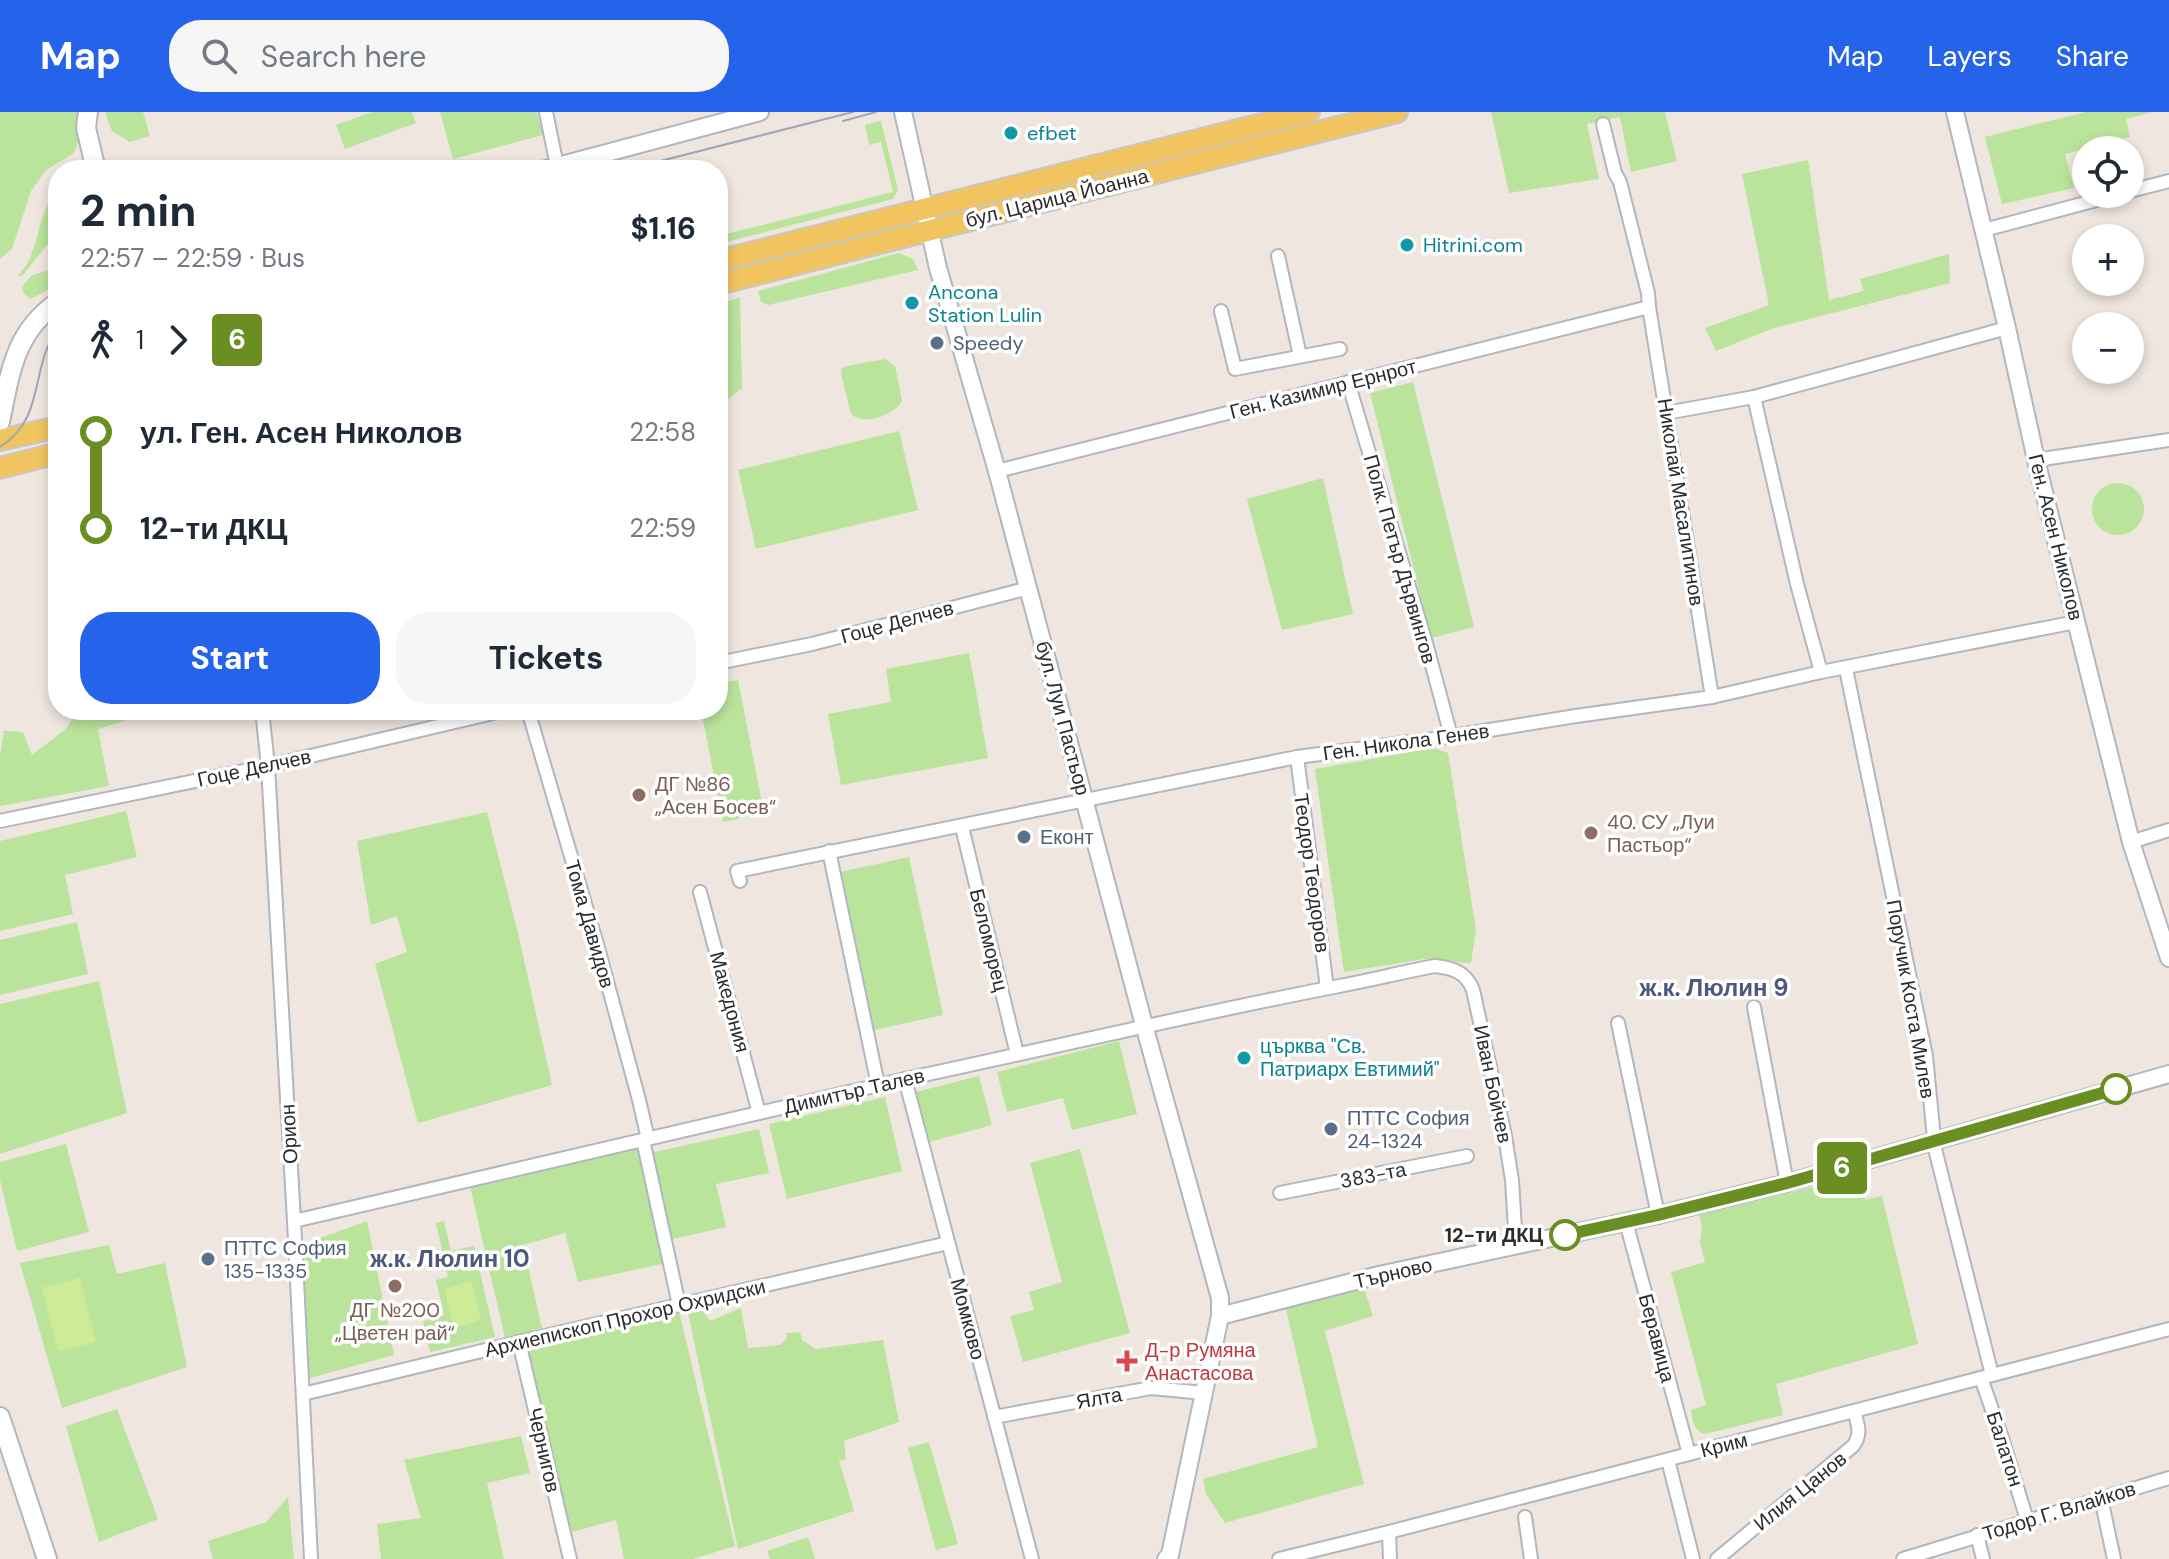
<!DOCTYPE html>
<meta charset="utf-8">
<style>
:root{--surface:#fff;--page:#f6f6f7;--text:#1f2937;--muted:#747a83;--accent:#2563eb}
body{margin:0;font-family:"DM Sans",sans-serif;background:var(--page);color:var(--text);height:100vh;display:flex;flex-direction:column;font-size:30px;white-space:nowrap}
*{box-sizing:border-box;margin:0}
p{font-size:26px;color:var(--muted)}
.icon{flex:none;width:44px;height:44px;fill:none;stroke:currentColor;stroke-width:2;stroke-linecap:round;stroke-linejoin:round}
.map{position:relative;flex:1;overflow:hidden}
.drawer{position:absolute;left:48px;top:48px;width:680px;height:560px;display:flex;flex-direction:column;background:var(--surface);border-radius:32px;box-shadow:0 4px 12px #0003}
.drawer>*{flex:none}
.badge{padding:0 16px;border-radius:6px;font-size:28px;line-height:52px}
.fabs{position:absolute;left:2072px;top:24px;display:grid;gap:16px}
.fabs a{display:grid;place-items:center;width:72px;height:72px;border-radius:50%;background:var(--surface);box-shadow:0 4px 12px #0003;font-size:40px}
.map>.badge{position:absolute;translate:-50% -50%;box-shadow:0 0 0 4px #fff}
.legs{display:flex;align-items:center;gap:12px;height:88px;padding:0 32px;font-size:26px}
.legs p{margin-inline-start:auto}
.head{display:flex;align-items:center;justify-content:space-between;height:136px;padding:0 32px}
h1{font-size:44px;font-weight:700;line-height:60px}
.action{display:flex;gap:16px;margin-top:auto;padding:16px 32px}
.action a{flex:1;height:92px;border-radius:32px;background:var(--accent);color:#fff;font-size:32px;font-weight:700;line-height:92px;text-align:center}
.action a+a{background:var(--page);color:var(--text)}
ul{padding:0 32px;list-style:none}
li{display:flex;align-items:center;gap:28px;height:96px;font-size:30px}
li i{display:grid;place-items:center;width:12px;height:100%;margin:0 10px;background:currentColor}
li i::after{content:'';width:20px;height:20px;margin:-10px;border:6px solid;border-radius:50%;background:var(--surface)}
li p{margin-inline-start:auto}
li:first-child i{background:linear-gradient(#0000 50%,currentColor 0)}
li:last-child i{background:linear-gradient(currentColor 50%,#0000 0)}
header{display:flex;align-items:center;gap:48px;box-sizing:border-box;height:112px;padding:0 40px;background:var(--accent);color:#fff}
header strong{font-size:38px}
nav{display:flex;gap:44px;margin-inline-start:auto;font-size:28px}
.search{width:560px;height:72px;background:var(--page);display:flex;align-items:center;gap:20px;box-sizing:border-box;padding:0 28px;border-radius:32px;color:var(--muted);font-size:30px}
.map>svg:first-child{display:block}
.green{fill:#bae49b}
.pitch{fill:#ceeb97}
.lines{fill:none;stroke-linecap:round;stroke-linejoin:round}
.minor-casing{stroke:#b2b6bf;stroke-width:16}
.tertiary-casing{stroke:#b2b6bf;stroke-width:20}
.secondary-casing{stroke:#b2b6bf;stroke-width:22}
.primary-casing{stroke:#c8c8c8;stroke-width:24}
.minor{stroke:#fff;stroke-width:12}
.tertiary{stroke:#fff;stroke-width:16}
.secondary{stroke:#fff;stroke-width:18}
.primary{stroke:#f1c460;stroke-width:20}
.tram{stroke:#a1a6b6;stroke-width:2}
.line-1-casing{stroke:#fff;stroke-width:18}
.line-1{stroke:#6b8e23;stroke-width:12}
.culture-dot{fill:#0f9aa8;stroke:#fff;stroke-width:3}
.service-dot{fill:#5c6f8a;stroke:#fff;stroke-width:3}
.education-dot{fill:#8d6e63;stroke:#fff;stroke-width:3}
.stop-1-dot{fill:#fff;stroke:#6b8e23;stroke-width:4}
.health-dot{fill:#e0444e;stroke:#fff;stroke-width:3}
.labels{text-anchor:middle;stroke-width:7;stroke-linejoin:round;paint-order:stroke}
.culture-label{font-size:20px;fill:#0d838f;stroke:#fff;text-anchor:start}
.street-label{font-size:20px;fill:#2c2c2c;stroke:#fff}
.service-label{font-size:20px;fill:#4e5e75;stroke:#fff;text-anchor:start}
.education-label{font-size:20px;fill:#785e54;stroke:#fff;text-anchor:start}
.stop-label{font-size:20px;font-weight:bold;fill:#2c2c2c;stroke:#fff;text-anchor:end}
.health-label{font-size:20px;fill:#be3a42;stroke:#fff;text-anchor:start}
.quarter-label{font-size:24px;font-weight:bold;fill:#4c597d;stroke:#fff}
</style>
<header>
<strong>Map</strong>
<div class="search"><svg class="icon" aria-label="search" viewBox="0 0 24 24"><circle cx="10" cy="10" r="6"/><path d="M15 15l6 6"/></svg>Search here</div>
<nav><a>Map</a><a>Layers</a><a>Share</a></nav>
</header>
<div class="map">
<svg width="2169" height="1447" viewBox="0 0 2169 1447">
<rect width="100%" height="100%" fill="#eee6df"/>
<g class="green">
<polygon points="0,0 79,0 78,30 74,41 46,58 31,79 12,137 0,147"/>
<polygon points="105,0 143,0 150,24 130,30 112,19"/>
<polygon points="372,0 412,0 416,11 345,37 336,13"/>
<polygon points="440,0 537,0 543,23 453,47"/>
<polygon points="1491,0 1665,0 1677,49 1631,60 1620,5 1587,12 1599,67 1509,81"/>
<polygon points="2086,0 2153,0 2126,7 2130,25 2065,42 2074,76 2002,92 1985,25"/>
<polygon points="881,9 898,78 893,87 718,132 718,124 893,80 881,30 869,33 865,13"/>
<polygon points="1808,48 1829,188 1864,179 1860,167 1949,142 1950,171 1774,216 1716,239 1705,216 1769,193 1742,62"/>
<path d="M58,79V119L23,163L17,164C42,142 34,102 58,79Z"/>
<polygon points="899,141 913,147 918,158 768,193 761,190 758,179"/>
<polygon points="58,156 58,172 31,187 24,182 22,175 32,163"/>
<polygon points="740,185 742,276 718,295 718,193"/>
<path d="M885,247L895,254L902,289C893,304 864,314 851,302L842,265L841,257L847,254Z"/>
<polygon points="1413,270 1474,515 1431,526 1370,281"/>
<polygon points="899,319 918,398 756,437 738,358"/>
<polygon points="1323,366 1353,502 1282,518 1247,387"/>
<circle cx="2118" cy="397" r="26"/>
<polygon points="969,541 988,646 841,673 828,602 891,590 886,557"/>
<polygon points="738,568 764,701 723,710 701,598 718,598 718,572"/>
<polygon points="78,598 123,598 124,609 98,617 109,674 0,694 0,644 4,619 23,620 32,643 67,616"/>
<polygon points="1433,636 1448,641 1476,818 1471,851 1424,847 1344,860 1315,657"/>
<polygon points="126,699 137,745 65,763 73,802 0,819 0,729"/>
<polygon points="487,700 518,821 552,973 418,1011 375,852 407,840 397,804 371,813 357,729"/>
<polygon points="909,745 943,903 874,918 840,760"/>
<polygon points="77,810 88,862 0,883 0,828"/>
<polygon points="99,869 127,1001 0,1042 0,892"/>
<polygon points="1119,929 1137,1002 1072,1018 1063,986 1007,1000 997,960"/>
<polygon points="979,964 992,1013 929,1030 916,980"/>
<polygon points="885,985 902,1059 787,1087 769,1012"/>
<polygon points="759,1017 769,1061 716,1072 726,1115 669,1128 650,1041"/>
<polygon points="66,1032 89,1120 17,1139 0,1068 0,1050"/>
<polygon points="640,1033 667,1151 578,1170 565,1121 523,1133 542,1216 505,1226 470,1074"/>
<polygon points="1080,1037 1130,1221 1023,1250 1010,1204 1034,1198 1029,1180 1062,1170 1030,1051"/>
<path d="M1859,1064L1865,1088L1882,1084L1918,1232L1776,1272L1783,1303L1705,1322C1693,1318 1693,1310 1691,1298L1706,1293L1671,1160L1705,1150L1700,1130L1702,1115L1699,1103Z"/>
<polygon points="367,1109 394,1243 310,1266 301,1133"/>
<polygon points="444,1109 451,1139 474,1134 495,1225 430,1240 423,1209 444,1203 436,1168 448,1165 436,1111"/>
<polygon points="109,1133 117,1162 165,1151 187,1255 62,1296 20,1151"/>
<polygon points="1364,1176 1373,1204 1325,1219 1364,1372 1225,1411 1206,1382 1203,1367 1318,1335 1286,1197"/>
<polygon points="741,1196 748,1236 780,1233 787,1226 787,1221 800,1220 802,1228 816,1237 883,1228 899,1310 844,1329 846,1347 839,1349 854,1399 738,1437 688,1201 704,1199 710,1209"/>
<polygon points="679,1199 735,1434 693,1447 624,1447 616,1408 572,1420 524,1236"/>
<polygon points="117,1297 158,1407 99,1430 66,1314"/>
<polygon points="521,1324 530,1361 487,1371 504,1447 381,1447 377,1412 421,1406 404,1348"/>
<polygon points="929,1330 958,1432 936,1438 908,1336"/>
<polygon points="288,1385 294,1447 213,1447 208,1429 266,1410"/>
<polygon points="808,1425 815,1447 770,1447 767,1439"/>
</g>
<g class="pitch">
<polygon points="80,1166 96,1230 58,1239 42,1176"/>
<polygon points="471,1169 481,1208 454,1216 444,1177"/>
</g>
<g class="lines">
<g class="minor-casing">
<g id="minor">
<polyline points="546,0 557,54"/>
<polyline points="1603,12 1615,61 1620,70 1648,181 1649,195 1712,585"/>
<polyline points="2130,79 2169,69"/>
<polyline points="1984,118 2119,82"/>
<polyline points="1278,144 1300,244"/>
<polyline points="1221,199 1235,257 1340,237"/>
<polyline points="1348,270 1426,531 1451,624"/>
<polyline points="1754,285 1797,472 1821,560"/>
<polyline points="1666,301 1754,285 2007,216"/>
<polyline points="2036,348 2169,328"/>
<polyline points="997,359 1649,195"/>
<polyline points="718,551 812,532 1029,476"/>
<polyline points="1846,557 1926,944 1935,1037 1992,1263"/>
<polyline points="262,598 268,654 294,1109 311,1447"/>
<polyline points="528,598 598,836 639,988 648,1027"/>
<polyline points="1297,645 1327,876"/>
<polyline points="0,709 268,654 506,598"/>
<polyline points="962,715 1017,942"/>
<polyline points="2131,730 2169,718"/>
<polyline points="829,739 878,973"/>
<polyline points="740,769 737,759 1297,645 1434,627 1576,604 1712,585 1821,560 2076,510"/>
<polyline points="700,780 759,1001"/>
<polyline points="1754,895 1787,1071"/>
<polyline points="1618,911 1658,1103"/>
<polyline points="905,967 1032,1447"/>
<polyline points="643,1028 679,1193"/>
<polyline points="1280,1081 1467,1044"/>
<path d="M294,1109L905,967C1050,936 1194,902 1339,874C1371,868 1403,860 1435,854C1453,856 1466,860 1473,878L1505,1024L1512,1068L1516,1134"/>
<polyline points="1626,1110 1689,1342"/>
<polyline points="519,1230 570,1447"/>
<polyline points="1981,1266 2002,1326 2027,1408"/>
<polyline points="303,1282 519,1230 948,1131"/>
<polyline points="994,1305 1151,1276 1204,1281"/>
<polyline points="1668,1348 1693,1447"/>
<polyline points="2101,1386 2114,1447"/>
<polyline points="1525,1405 1531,1447"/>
<polyline points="1389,1420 1390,1447"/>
<polyline points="1977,1423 1983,1447"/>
<polyline points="1279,1447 1389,1420 2169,1217"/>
<path d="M1717,1447L1853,1334C1862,1322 1858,1313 1854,1299"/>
<polyline points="1903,1447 2169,1366"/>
</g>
</g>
<g class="tertiary-casing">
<g id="tertiary">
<polyline points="903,0 938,156 997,359 1144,913 1220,1186 1220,1204 1170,1443 1166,1447"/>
<polyline points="1955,0 2007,216 2036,348 2131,730 2169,846"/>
<polyline points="543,58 760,0"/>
<polyline points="1220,1204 1379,1163 1658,1103 1787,1071 2169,962"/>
</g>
</g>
<g class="secondary-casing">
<g id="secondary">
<polyline points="88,0 86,16 96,58"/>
<path d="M0,310C10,262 14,220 58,190"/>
<polyline points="0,1305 47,1447"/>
</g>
</g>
<g class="primary-casing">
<g id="primary">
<polyline points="718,149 1309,0"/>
<polyline points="718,172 1397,0"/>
<polyline points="0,328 58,315"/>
<polyline points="0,356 58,341"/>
</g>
</g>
<use href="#minor" class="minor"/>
<use href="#tertiary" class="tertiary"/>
<use href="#secondary" class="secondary"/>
<use href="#primary" class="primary"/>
<g class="tram">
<polyline points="843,9 876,0"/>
<polyline points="625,58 853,0"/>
<path d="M0,335C47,305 29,255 58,217"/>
</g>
</g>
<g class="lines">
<g class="line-1-casing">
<polyline id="line-1" points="1565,1123 1658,1103 1787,1071 2116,977"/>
</g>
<use href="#line-1" class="line-1"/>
</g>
<g class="culture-dot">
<circle cx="1011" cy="21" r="8"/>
<circle cx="1407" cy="133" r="8"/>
<circle cx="912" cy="191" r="8"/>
<circle cx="1244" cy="946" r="8"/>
</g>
<g class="service-dot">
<circle cx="937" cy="231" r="8"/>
<circle cx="1024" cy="725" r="8"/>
<circle cx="1331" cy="1017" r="8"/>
<circle cx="208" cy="1147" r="8"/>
</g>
<g class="education-dot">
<circle cx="639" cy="683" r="8"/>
<circle cx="1591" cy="721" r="8"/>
<circle cx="395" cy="1174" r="8"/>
</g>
<g class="stop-1-dot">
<circle cx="2116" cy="977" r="14"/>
<circle cx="1565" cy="1123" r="14"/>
</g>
<path class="health-dot" d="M1123 1237h8v8h8v8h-8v8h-8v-8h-8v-8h8z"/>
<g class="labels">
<g class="culture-label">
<text x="1027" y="28">efbet</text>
<text x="1423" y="140">Hitrini.com</text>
<text x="928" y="187">Ancona<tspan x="928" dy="23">Station Lulin</tspan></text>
<text x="1260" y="941">църква "Св.<tspan x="1260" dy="23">Патриарх Евтимий"</tspan></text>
</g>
<g class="street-label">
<text transform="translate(1057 86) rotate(-14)" y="7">бул. Царица Йоанна</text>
<text transform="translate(1323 277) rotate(-14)" y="7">Ген. Казимир Ернрот</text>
<text transform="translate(1681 390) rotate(81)" y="7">Николай Масалитинов</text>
<text transform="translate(2056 425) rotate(76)" y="7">Ген. Асен Николов</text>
<text transform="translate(1400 447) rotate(74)" y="7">Полк. Петър Дървингов</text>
<text transform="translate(897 510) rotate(-15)" y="7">Гоце Делчев</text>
<text transform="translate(1063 606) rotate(75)" y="7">бул. Луи Пастьор</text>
<text transform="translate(1406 630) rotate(-8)" y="7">Ген. Никола Генев</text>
<text transform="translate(254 656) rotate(-12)" y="7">Гоце Делчев</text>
<text transform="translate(1312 761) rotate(82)" y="7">Теодор Теодоров</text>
<text transform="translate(590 812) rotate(74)" y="7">Тома Давидов</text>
<text transform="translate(989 828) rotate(76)" y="7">Беломорец</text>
<text transform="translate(1911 887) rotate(80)" y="7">Поручик Коста Милев</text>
<text transform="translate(730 890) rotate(75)" y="7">Македония</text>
<text transform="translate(1493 972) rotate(78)" y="7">Иван Бойчев</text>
<text transform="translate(854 979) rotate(-13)" y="7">Димитър Талев</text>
<text transform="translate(289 1022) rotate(-93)" y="7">Орион</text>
<text transform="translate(1373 1063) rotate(-11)" y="7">383-та</text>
<text transform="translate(1393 1161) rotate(-13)" y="7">Търново</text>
<text transform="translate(625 1206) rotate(-13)" y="7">Архиепископ Прохор Охридски</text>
<text transform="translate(968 1207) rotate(75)" y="7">Момково</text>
<text transform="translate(1657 1226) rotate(75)" y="7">Беравица</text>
<text transform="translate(1099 1286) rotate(-10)" y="7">Ялта</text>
<text transform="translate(1724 1333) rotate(-14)" y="7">Крим</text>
<text transform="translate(2005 1337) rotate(72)" y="7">Балатон</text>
<text transform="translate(544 1338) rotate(77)" y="7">Чернигов</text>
<text transform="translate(1800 1379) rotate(-39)" y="7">Илия Цанов</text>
<text transform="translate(2059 1399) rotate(-17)" y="7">Тодор Г. Влайков</text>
</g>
<g class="service-label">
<text x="953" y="238">Speedy</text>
<text x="1040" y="732">Еконт</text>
<text x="1347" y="1013">ПТТС София<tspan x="1347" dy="23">24-1324</tspan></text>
<text x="224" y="1143">ПТТС София<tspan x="224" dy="23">135-1335</tspan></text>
</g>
<g class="education-label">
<text x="655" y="679">ДГ №86<tspan x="655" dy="23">„Асен Босев“</tspan></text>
<text x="1607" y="717">40. СУ „Луи<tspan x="1607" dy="23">Пастьор“</tspan></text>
<text x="395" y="1205" text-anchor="middle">ДГ №200<tspan x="395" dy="23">„Цветен рай“</tspan></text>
</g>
<g class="stop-label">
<text x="1543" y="1130">12-ти ДКЦ</text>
</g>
<g class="health-label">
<text x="1145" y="1245">Д-р Румяна<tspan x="1145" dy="23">Анастасова</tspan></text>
</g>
<g class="quarter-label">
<text x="1714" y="884">ж.к. Люлин 9</text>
<text x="450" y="1155">ж.к. Люлин 10</text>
</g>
</g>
</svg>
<div class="fabs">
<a><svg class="icon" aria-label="locate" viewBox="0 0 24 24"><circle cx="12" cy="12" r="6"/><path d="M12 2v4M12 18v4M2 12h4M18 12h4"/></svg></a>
<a>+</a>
<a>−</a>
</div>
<b class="badge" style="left:1842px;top:1056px;background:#6b8e23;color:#fff">6</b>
<section class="drawer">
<div class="head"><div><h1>2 min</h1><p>22:57 – 22:59 · Bus</p></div><b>$1.16</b></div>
<div class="legs"><svg class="icon" aria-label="walk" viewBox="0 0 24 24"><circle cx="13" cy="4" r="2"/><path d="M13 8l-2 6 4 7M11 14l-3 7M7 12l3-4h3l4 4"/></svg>1<svg class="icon" aria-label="forward" viewBox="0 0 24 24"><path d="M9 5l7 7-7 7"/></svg><b class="badge" style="background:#6b8e23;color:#fff">6</b></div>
<ul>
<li><i style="color:#6b8e23"></i><b>ул. Ген. Асен Николов</b><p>22:58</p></li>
<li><i style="color:#6b8e23"></i><b>12-ти ДКЦ</b><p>22:59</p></li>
</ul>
<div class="action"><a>Start</a><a>Tickets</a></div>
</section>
</div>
